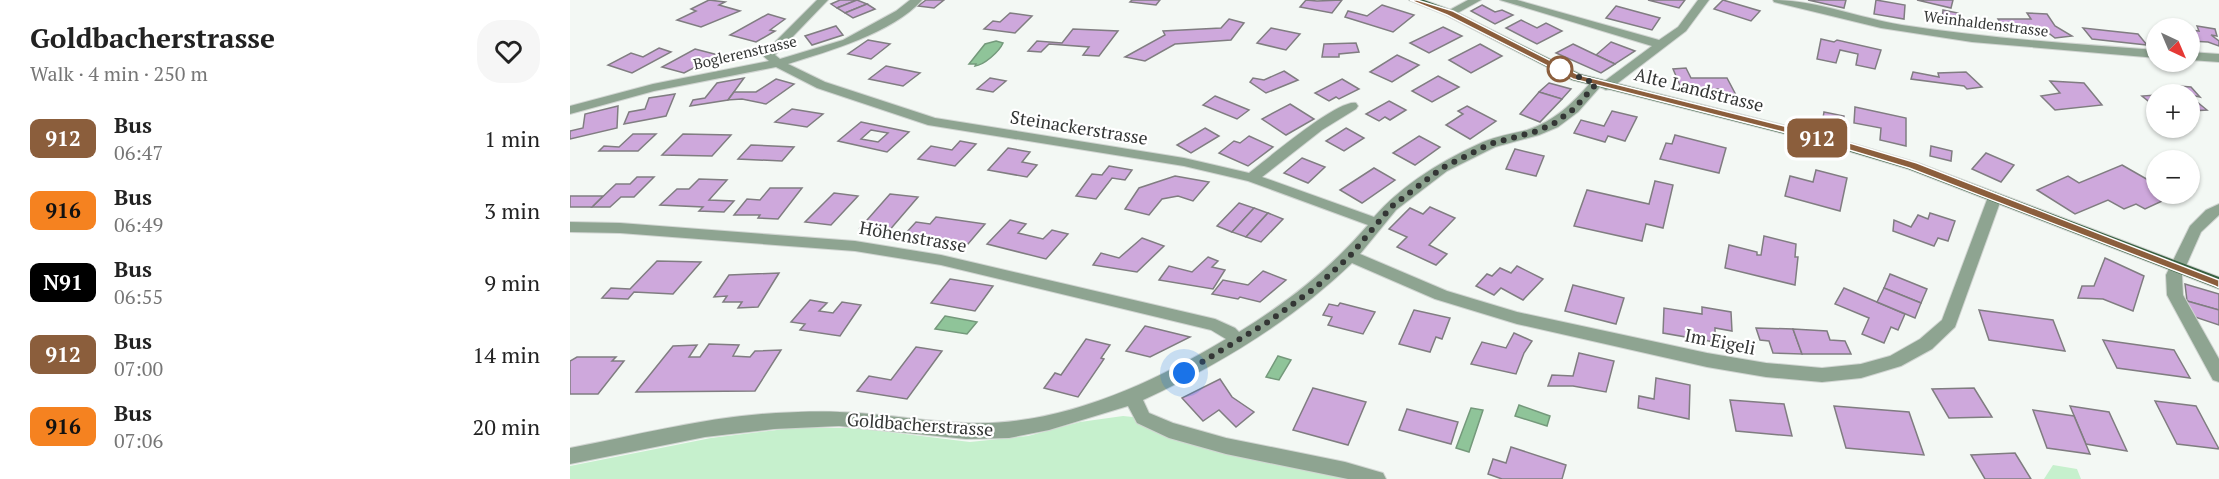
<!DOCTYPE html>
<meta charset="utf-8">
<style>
:root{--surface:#fff;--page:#f6f6f6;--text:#222;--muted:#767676}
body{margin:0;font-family:"PT Serif",serif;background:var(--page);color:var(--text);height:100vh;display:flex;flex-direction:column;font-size:22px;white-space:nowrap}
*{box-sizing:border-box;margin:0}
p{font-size:20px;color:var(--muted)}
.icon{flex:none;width:33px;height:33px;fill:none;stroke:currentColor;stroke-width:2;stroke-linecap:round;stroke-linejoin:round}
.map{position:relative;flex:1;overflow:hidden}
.sheet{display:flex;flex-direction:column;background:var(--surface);width:570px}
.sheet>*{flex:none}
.badge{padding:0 12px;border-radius:9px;font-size:21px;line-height:39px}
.needle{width:39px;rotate:136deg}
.buttons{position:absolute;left:1576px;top:18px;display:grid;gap:12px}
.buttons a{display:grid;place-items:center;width:54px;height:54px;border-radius:50%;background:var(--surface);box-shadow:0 2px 4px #0004;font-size:30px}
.you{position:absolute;width:30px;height:30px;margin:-15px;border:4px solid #fff;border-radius:50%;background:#1a73e8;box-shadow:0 0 0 9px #1a73e833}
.map>.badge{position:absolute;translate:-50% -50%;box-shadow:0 0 0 3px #fff}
.round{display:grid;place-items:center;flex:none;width:63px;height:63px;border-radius:24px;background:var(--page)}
.summary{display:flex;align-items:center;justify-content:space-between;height:102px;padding:0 30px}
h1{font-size:28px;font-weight:800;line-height:45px}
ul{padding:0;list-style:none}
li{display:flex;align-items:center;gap:18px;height:72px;padding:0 30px}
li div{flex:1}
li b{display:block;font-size:22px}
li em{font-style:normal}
li .badge{min-width:66px;font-weight:700;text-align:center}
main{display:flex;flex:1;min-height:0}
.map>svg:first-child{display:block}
.green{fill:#c6f0cd}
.water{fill:#8fc499;stroke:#74997b;stroke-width:1.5}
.building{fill:#cea8dc;stroke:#807d81;stroke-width:1.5;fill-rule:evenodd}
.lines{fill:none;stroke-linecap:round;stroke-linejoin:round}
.minor-casing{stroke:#d1d5d2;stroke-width:2}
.major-casing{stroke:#d1d5d2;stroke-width:2}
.minor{fill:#8ea491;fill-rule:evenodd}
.major{fill:#376040;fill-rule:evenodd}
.line{fill:#8b5e3c;stroke:#fff;stroke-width:1.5}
.walk{stroke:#343635;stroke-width:6;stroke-dasharray:0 10.8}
.stop-dot{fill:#fff;stroke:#8b5e3c;stroke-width:3}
.labels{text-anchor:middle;stroke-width:4.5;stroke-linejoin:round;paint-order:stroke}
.far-street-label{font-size:15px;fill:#343635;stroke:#fff}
.street-label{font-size:18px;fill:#343635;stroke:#fff}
</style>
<main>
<section class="sheet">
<div class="summary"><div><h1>Goldbacherstrasse</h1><p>Walk · 4 min · 250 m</p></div><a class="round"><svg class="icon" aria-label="heart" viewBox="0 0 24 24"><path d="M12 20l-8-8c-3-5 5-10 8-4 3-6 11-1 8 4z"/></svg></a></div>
<ul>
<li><span class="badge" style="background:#8b5e3c;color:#fff">912</span><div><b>Bus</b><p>06:47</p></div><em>1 min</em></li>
<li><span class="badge" style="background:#f58220;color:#111">916</span><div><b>Bus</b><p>06:49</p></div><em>3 min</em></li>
<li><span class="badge" style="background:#000;color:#fff">N91</span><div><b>Bus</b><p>06:55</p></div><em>9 min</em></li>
<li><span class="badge" style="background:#8b5e3c;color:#fff">912</span><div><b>Bus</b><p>07:00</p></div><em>14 min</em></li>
<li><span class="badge" style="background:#f58220;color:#111">916</span><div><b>Bus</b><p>07:06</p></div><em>20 min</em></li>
</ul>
</section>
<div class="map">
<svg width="1649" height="479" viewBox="0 0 1649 479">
<rect width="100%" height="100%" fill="#f3f8f4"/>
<g class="green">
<polygon points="553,416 573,418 806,479 0,479 0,466 141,438 224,428 286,428 400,442 458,436 510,422"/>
<polygon points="1483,465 1507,469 1511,479 1474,479"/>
</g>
<g class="water">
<path d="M426,41L433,43C429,52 414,65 405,66L406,64H399L415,44Z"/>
<polygon points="375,316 407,322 397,334 365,329"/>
<polygon points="708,356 721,360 709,380 696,377"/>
<polygon points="949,405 980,416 977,426 945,416"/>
<polygon points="901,408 913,410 899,452 886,448"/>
</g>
<g class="building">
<polygon points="139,0 155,2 149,5 170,11 131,27 107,20 126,11 121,9"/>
<polygon points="270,0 287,0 267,8 261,4"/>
<polygon points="287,0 297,4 275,13 267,8"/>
<polygon points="356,0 374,0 364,8 348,6"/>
<polygon points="562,0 590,0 586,5 560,2"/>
<polygon points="736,0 747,1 772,0 762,13 730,7"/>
<polygon points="1078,0 1115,0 1109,8"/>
<polygon points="1153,0 1190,11 1181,21 1144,9"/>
<polygon points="1238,0 1276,0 1274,8"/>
<polygon points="1306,0 1335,5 1334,19 1304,14"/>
<polygon points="1347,0 1383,0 1381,8"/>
<polygon points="297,4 305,9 283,18 275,13"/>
<polygon points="812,5 844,15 823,32 775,17 778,11 797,16"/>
<polygon points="912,5 925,12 932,10 943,15 925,24 901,11"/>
<polygon points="1046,6 1090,18 1082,30 1036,18"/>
<polygon points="1373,10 1388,13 1387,23 1372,20"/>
<polygon points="440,13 462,16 445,33 414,29 423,21 430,22"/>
<polygon points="1457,13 1477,14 1485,26 1502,36 1485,38 1472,28 1434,28 1428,19 1461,19"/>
<polygon points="198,14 215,19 200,30 205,31 186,42 160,35"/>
<polygon points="659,19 674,23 661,40 605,44 575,61 555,57 595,35 593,31 651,28"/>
<polygon points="951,20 967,28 976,23 992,31 967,44 936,28"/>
<polygon points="266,26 273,35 242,45 235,36"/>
<polygon points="1627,26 1645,29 1647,36 1641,35 1649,41 1649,46 1638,42 1620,41 1620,30 1629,31"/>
<polygon points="873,27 892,36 859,53 840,43"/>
<polygon points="701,28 730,34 716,50 687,43"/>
<polygon points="1513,28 1568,34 1577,45 1522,39"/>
<polygon points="503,29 548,31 529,56 513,55 519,47 479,44 471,52 458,51 467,41 492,43"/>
<polygon points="1251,39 1264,42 1267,40 1311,50 1305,69 1286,65 1288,54 1270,50 1266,63 1247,59"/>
<polygon points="298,40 320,44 301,59 278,54"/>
<polygon points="1041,42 1065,51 1045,64 1026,55"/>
<polygon points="786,43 789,52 769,54 769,57 752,57 754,44"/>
<polygon points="910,44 932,56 901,73 879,60"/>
<polygon points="1003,44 1026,55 1045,64 1031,73 986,53"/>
<polygon points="89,48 101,52 62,73 38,65 61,53 73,57"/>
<polygon points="125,49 160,58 144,67 131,64 114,73 92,67"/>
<polygon points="827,55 849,65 822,82 800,72"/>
<polygon points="316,66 350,73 333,86 299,79"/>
<polygon points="1116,68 1121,78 1157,78 1166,95 1152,96 1149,89 1112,90 1103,69"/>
<polygon points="714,71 728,80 696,93 680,82 683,78 694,80"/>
<polygon points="1343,72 1369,77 1368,73 1396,72 1412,87 1397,89 1394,86 1341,79"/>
<polygon points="868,76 889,87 862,102 842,91"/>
<polygon points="174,78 158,100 120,106 123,100 135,98 147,83"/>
<polygon points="420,78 436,81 423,92 407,89"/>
<polygon points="206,79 224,84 196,104 172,99 158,100 164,92 186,92"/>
<polygon points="772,79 789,89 769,99 766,97 759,101 745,93"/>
<polygon points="1480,81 1514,83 1532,105 1485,110 1471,96 1490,93"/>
<polygon points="979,83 1001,89 992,99 969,92"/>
<polygon points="1608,86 1621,87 1630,97 1616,94"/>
<polygon points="969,92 992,99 970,122 950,114"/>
<polygon points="105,94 96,116 54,124 59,112 75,109 79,98"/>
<polygon points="1586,95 1587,108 1572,96"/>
<polygon points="645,96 679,110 667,119 633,105"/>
<polygon points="1620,96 1621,97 1637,110 1620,111"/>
<polygon points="819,101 836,110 820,120 815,117 809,121 796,114"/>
<polygon points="720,104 744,119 716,135 692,119"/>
<polygon points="48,106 47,128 0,139 0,131 13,128 15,114"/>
<polygon points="897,106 926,121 900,139 876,125 893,114 888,111"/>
<polygon points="1285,107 1336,118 1336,146 1310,140 1311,128 1284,123"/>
<polygon points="222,109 253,114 237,127 205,122"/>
<polygon points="1042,111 1067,117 1055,141 1038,136 1035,142 1004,133 1011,120 1034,126"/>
<polygon points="1254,112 1274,116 1273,123 1253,118"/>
<path d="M291,122L339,132L317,152L268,141ZM301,130L318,133L308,142L291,139Z"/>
<polygon points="635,128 649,136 621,153 607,145"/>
<polygon points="776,128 794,138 774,151 756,141"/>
<polygon points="63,134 86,134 68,151 29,151 34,146 49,147"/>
<polygon points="113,134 161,135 142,156 92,155"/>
<polygon points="1105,135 1156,148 1149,173 1090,159 1096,143 1102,144"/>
<polygon points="679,136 703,147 678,166 649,153 664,141 670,143"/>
<polygon points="849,136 870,147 845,165 823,153"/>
<polygon points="390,141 406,144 385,166 348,159 361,146 382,150"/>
<polygon points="181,145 224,147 212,161 168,159"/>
<polygon points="1361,146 1382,151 1381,161 1360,156"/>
<polygon points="438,148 460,152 452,162 467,165 457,177 418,170"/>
<polygon points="945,149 974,156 966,176 936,169"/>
<polygon points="1416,153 1444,165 1431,182 1402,169"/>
<polygon points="732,158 755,167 738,183 714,173"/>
<polygon points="1552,165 1587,185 1587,194 1605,195 1575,209 1566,204 1554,209 1538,200 1505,214 1467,190 1498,176 1509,183"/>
<polygon points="539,166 562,170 555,180 542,178 526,199 506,196 522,174 532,175"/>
<polygon points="804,168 825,180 792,203 770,190"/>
<polygon points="1246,170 1277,178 1270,211 1215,196 1220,176 1243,182"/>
<polygon points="605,176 639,182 623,201 608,196 592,199 579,215 555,209 569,188"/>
<polygon points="67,177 84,177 64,197 51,197 40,207 22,207 46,184 60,184"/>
<polygon points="129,179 157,180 139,200 164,201 154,212 129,211 133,207 90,205 107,189 119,189"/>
<polygon points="1085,181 1103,185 1093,228 1076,224 1072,241 1004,226 1017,190 1079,204"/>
<polygon points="200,188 232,188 208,219 188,218 190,215 164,215 177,199 190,200"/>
<polygon points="264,193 288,196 261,225 235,222"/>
<polygon points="320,194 348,197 318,232 290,228"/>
<polygon points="0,196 33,196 22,207 0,207"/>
<polygon points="669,203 684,208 662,232 647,226"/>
<polygon points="860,207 885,218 859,245 877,254 866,265 827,247 837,237 819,229 840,208 853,214"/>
<polygon points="684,208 698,213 676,237 662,232"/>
<polygon points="698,213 713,219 691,242 676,237"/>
<polygon points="1360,213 1385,221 1378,241 1368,238 1364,246 1323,231 1324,220 1341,227 1348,215 1358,219"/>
<polygon points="366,217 415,224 398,244 335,234 346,222 360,224"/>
<polygon points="440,220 456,224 448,233 473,239 482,230 498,234 476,259 417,244"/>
<polygon points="1194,236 1226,244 1225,257 1228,257 1225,285 1155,268 1159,245 1187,252 1187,255 1191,255"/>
<polygon points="572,238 594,246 567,272 523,265 531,253 549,258"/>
<polygon points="638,257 648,261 642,267 655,270 643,289 589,280 599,266 622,272"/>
<polygon points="1535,258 1574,276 1563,311 1533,299 1508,298 1512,286 1524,286"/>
<polygon points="87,261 131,262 103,294 64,292 58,299 32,298 41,288 60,289"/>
<polygon points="947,266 973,279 953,300 931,288 924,295 906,286 917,274 922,276 930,268 941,273"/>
<polygon points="693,271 716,280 690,302 670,297 668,299 642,294 653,280 678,285"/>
<polygon points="209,273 188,307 168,308 172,302 153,302 157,296 144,297 159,275"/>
<polygon points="1320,274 1357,289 1351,303 1314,288"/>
<polygon points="380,279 423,286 405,311 361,303"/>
<polygon points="1615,284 1649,294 1649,310 1617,301"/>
<polygon points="1003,285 1054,298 1046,324 995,311"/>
<polygon points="1274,288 1335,314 1328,330 1321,327 1314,343 1292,334 1299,318 1265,304"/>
<polygon points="1314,288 1351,303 1345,318 1307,302"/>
<polygon points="240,300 257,303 249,311 263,313 272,302 291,305 270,336 230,330 235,324 221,322"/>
<polygon points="1617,301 1649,310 1649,325 1619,315"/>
<polygon points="770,303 805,312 793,334 758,325 762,317 753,315 759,304 768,306"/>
<polygon points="1132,307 1161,312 1162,331 1145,328 1145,342 1093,333 1094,308 1132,314"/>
<polygon points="844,310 880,318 872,339 866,337 860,352 829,344"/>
<polygon points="1409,310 1483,320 1495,351 1419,340"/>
<polygon points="575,326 620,337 580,357 556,351"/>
<polygon points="1186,328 1223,329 1232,354 1203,353 1199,341 1190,340"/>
<polygon points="1223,329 1257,331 1260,340 1275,341 1281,354 1232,354"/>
<polygon points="944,333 962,341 954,353 946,374 901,364 912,342 936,348"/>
<polygon points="516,339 540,345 531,358 534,359 508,397 474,388 485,373 491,375"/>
<polygon points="1533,340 1604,350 1620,378 1547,368"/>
<polygon points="139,344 169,345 163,356 180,357 185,351 211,350 185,391 66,392 103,346 127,345 119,357 130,357"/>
<polygon points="346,347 372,351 337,399 287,391 299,376 321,380"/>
<polygon points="1009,353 1044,361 1036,392 1003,386 978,386 982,375 1003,376"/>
<polygon points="7,357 46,357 42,361 54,361 28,394 0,394 0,361"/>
<polygon points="1086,378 1120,385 1119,419 1068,408 1069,396 1084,399"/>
<polygon points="650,379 662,397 684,412 666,427 649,410 633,421 612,398"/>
<polygon points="743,388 796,402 778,445 723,430"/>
<polygon points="1404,388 1422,417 1379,418 1362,389"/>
<polygon points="1160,400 1214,404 1222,436 1166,431"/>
<polygon points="1585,401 1626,406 1649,449 1607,444"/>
<polygon points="1264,406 1339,412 1354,455 1276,448"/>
<polygon points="1500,406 1539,412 1557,451 1516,444"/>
<polygon points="837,409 888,422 881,444 829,430"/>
<polygon points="1463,410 1504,416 1520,454 1477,448"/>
<polygon points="941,447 996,465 992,479 932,479 918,474 923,459 936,463"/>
<polygon points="1445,453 1461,479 1415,479 1401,455"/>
</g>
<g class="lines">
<g class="minor-casing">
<g id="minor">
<path d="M247,0H258L205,55L210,59L273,40L326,11L340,0H352C323,33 259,51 218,64L255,82L365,118L614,158L679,173C697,159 768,99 786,103L788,106L786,109L752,130L692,177L804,217C833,184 873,160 913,142C927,136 942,134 957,130C985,121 1003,103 1022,81L1026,80L1032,83L1082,46L930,0H947L1089,40L1108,27L1128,0H1139L1116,31L1040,89L1036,90L1030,87L1008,112L988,127L969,135L925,147L877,171L826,210L790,254L877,291L947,312L1137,353L1196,363L1252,368L1291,364L1320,356L1350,339L1372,320L1418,197L1425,192L1432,197L1385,327L1362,349L1331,366L1291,378L1252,382L1196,377L1137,367L947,324L865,299L782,263C722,321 648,365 573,400L579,413L603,423L656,438L775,462L813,473L816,479H778L656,454L599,438L567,423L558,406L479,430L439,438L396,439L269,426L204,429L135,437L0,464V448C68,435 136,417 206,413C227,412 248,411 269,412C312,413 354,422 396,423C488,427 579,385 656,339L641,330L371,265L285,251L50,233L0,232V222L50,223L285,241L371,255L645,319L665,328L669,332C718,302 760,269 798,225L678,181L614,166L358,125L247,88L206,67L84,91L0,114V106L83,84L199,61L192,55Z"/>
<polygon points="898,0 911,0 884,15 880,16 874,13"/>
<path d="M1203,0C1246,0 1289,18 1332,25C1417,38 1502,44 1587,50V58L1402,42L1311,28L1204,2Z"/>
<polygon points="1620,52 1649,54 1649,62 1620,60"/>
<polygon points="1649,204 1649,215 1631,232 1612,275 1613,295 1649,359 1649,382 1643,380 1597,295 1596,275 1620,226 1636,210"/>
</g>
</g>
<g class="major-casing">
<polygon id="major" points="839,0 854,0 884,11 1010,74 1264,138 1348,163 1649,277 1649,289 1338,169 1254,144 1002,80 876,15"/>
</g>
<use href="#minor" class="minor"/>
<use href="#major" class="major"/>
</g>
<polygon class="line" points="840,0 847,0 883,11 1009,75 1263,138 1347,163 1649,280 1649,288 1645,286 1339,168 1256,143 1003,79 877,15"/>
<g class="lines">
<polyline class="walk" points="614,373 698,322 745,288 780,256 821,207 872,168 920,144 964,132 983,124 1004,109 1026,84 990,69"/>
</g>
<circle class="stop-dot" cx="990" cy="69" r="12"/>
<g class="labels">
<g class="far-street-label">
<text transform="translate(1416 24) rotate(7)" y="5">Weinhaldenstrasse</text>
<text transform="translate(175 53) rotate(-13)" y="5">Boglerenstrasse</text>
</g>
<g class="street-label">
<text transform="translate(1129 90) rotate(14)" y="6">Alte Landstrasse</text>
<text transform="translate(509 128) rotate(9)" y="6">Steinackerstrasse</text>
<text transform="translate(343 237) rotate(10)" y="6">Höhenstrasse</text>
<text transform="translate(1150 342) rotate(11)" y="6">Im Eigeli</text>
<text transform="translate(350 425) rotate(4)" y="6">Goldbacherstrasse</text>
</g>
</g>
</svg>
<div class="buttons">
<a><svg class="needle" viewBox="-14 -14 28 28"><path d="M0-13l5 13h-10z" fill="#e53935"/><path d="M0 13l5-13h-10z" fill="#767676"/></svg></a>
<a>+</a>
<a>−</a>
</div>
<div class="you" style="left:614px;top:373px"></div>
<b class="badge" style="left:1247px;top:138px;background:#8b5e3c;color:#fff">912</b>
</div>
</main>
